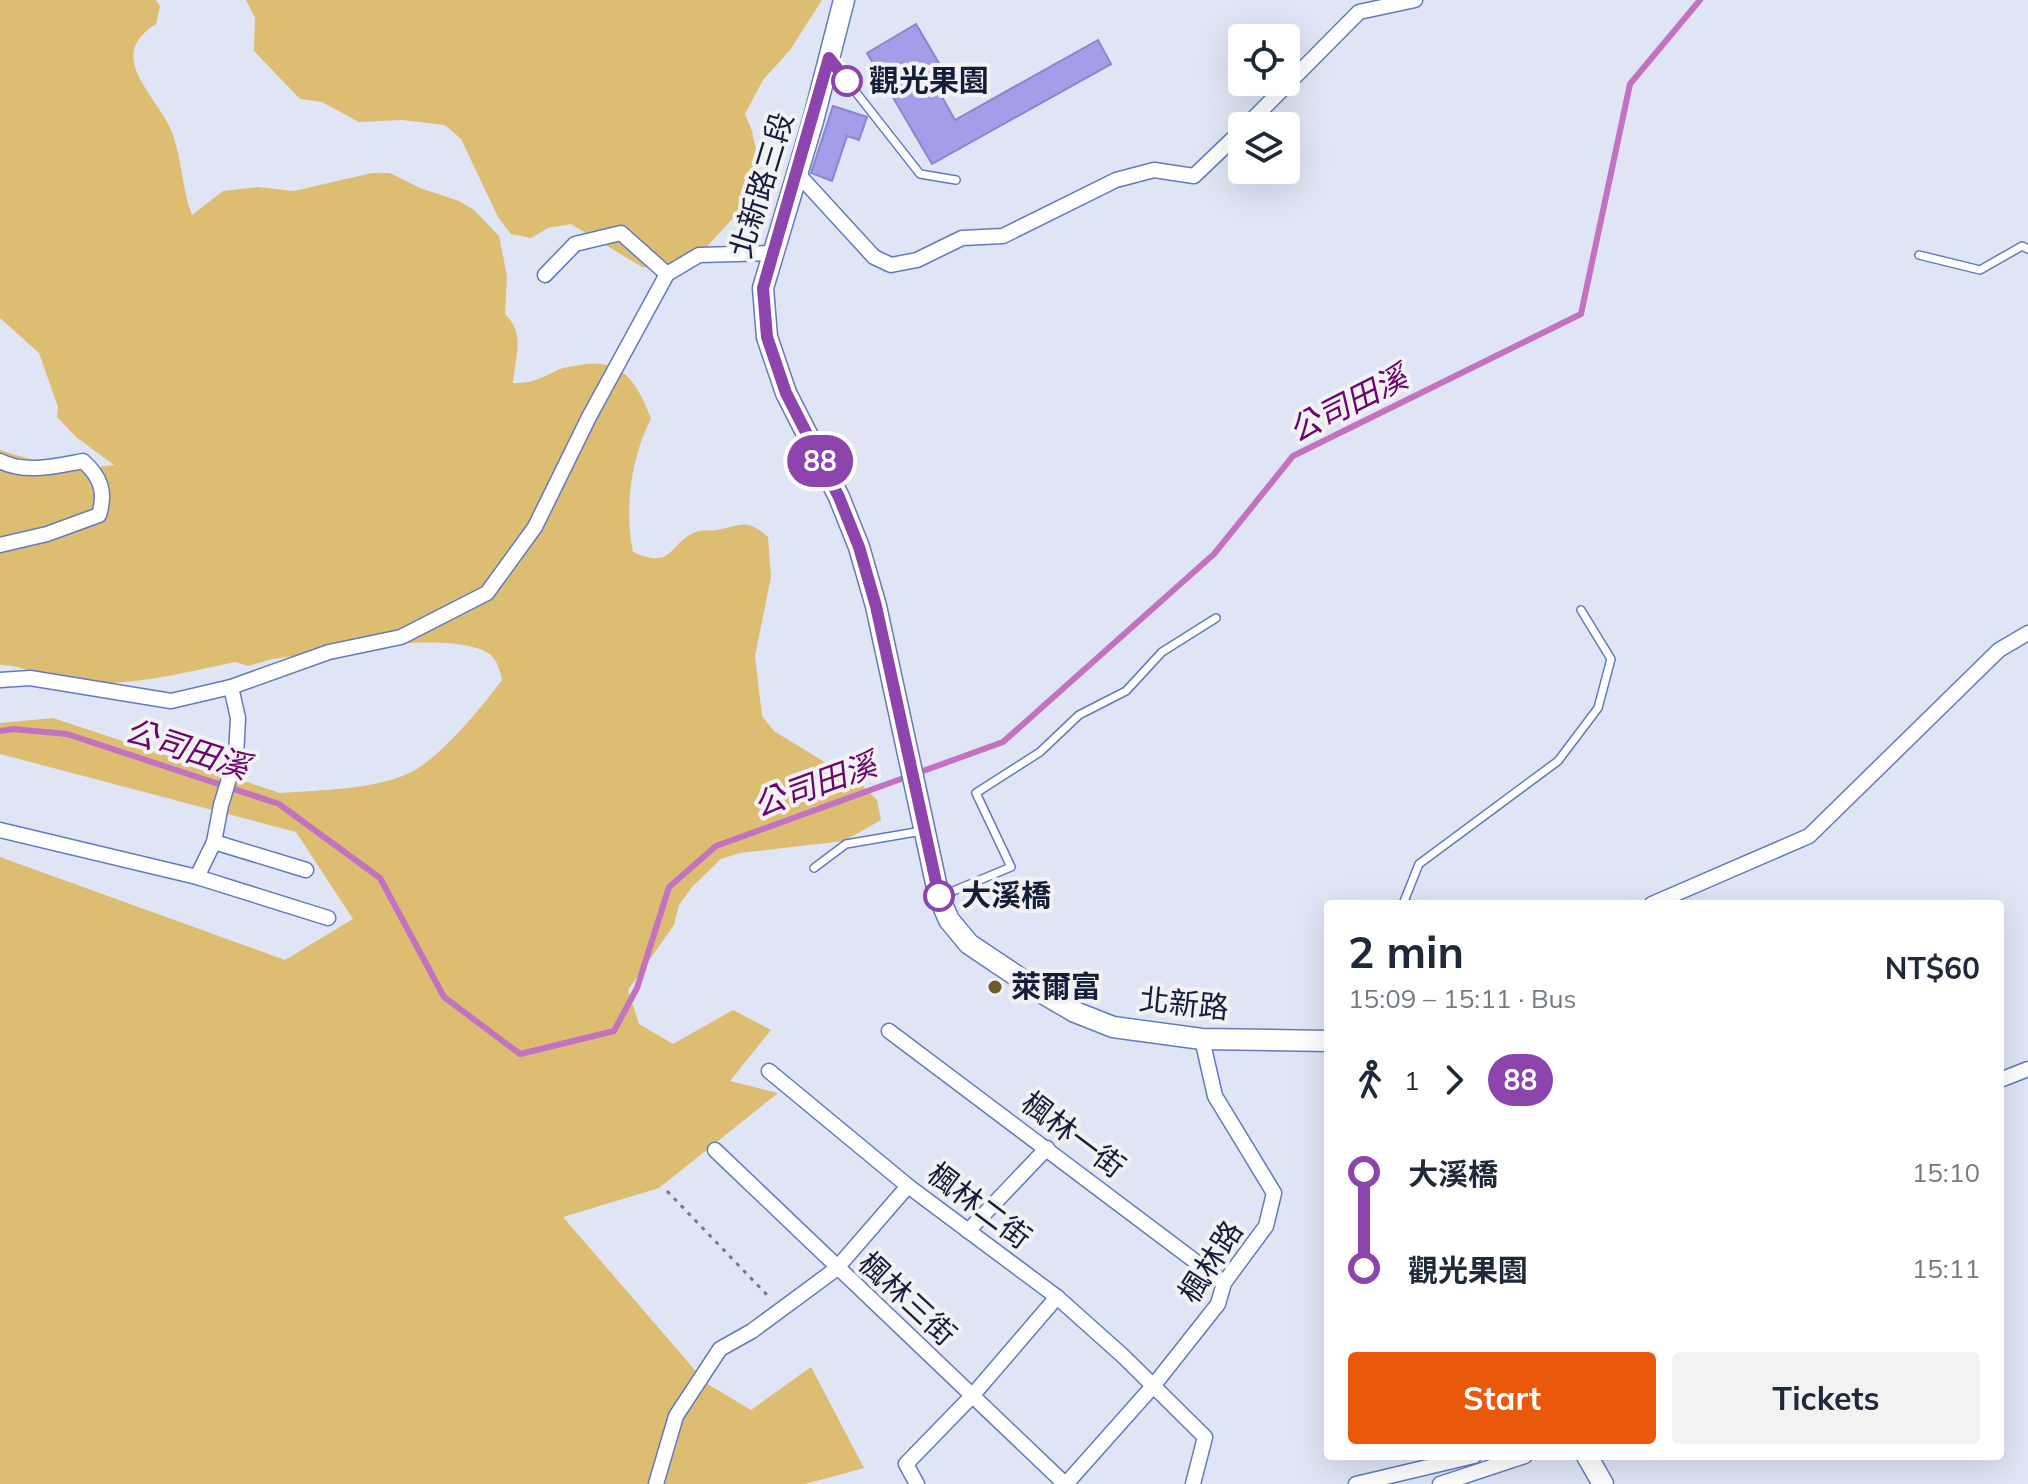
<!DOCTYPE html>
<meta charset="utf-8">
<style>
:root{--surface:#fff;--page:#f2f2f3;--text:#1f2937;--muted:#747a83;--accent:#ea580c}
body{margin:0;font-family:Mulish,"Noto Sans TC",sans-serif;background:var(--page);color:var(--text);height:100vh;display:flex;flex-direction:column;font-size:30px;white-space:nowrap}
*{box-sizing:border-box;margin:0}
p{font-size:26px;color:var(--muted)}
.icon{flex:none;width:44px;height:44px;fill:none;stroke:currentColor;stroke-width:2;stroke-linecap:round;stroke-linejoin:round}
.map{position:relative;flex:1;overflow:hidden}
.details{position:absolute;left:1324px;top:900px;width:680px;height:560px;display:flex;flex-direction:column;background:var(--surface);border-radius:8px;box-shadow:0 8px 32px #0002}
.details>*{flex:none}
.badge{padding:0 16px;border-radius:26px;font-size:28px;line-height:52px}
.tools{position:absolute;left:1228px;top:24px;display:grid;gap:16px}
.tools a{display:grid;place-items:center;width:72px;height:72px;border-radius:8px;background:var(--surface);box-shadow:0 8px 32px #0002;font-size:40px}
.map>.badge{position:absolute;translate:-50% -50%;box-shadow:0 0 0 4px #fff}
.legs{display:flex;align-items:center;gap:12px;height:88px;padding:0 24px;font-size:26px}
.legs p{margin-inline-start:auto}
.overview{display:flex;align-items:center;justify-content:space-between;height:136px;padding:0 24px}
h1{font-size:44px;font-weight:700;line-height:60px}
.cta{display:flex;gap:16px;margin-top:auto;padding:16px 24px}
.cta a{flex:1;height:92px;border-radius:8px;background:var(--accent);color:#fff;font-size:32px;font-weight:700;line-height:92px;text-align:center}
.cta a+a{background:var(--page);color:var(--text)}
ul{padding:0 24px;list-style:none}
li{display:flex;align-items:center;gap:28px;height:96px;font-size:30px}
li i{display:grid;place-items:center;width:12px;height:100%;margin:0 10px;background:currentColor}
li i::after{content:'';width:20px;height:20px;margin:-10px;border:6px solid;border-radius:50%;background:var(--surface)}
li p{margin-inline-start:auto}
li:first-child i{background:linear-gradient(#0000 50%,currentColor 0)}
li:last-child i{background:linear-gradient(currentColor 50%,#0000 0)}
.map>svg:first-child{display:block}
.green{fill:#ddbd71}
.lines{fill:none;stroke-linecap:round;stroke-linejoin:round}
.stream{stroke:#c272c1;stroke-width:6}
.building{fill:#a49de9;stroke:#8c84ce;stroke-width:2}
.lane-casing{stroke:#627bbf;stroke-width:10}
.street-casing{stroke:#627bbf;stroke-width:17}
.secondary-casing{stroke:#627bbf;stroke-width:23}
.path{stroke:#747b91;stroke-width:3;stroke-dasharray:4 6;stroke-linecap:butt}
.lane{stroke:#fff;stroke-width:7}
.street{stroke:#fff;stroke-width:14}
.secondary{stroke:#fff;stroke-width:20}
.line-1-casing{stroke:#fff;stroke-width:18}
.line-1{stroke:#8e44ad;stroke-width:12}
.stop-1-dot{fill:#fff;stroke:#8e44ad;stroke-width:4}
.poi-dot{fill:#6d5a28;stroke:#f2f2f2;stroke-width:3}
.labels{text-anchor:middle;stroke-width:8;stroke-linejoin:round;paint-order:stroke}
.stop-label{font-size:30px;font-weight:bold;fill:#141d39;stroke:#f2f2f2;text-anchor:start}
.street-label{font-size:30px;fill:#141d39;stroke:#f2f2f2}
.poi-label{font-size:30px;font-weight:bold;fill:#141d39;stroke:#f2f2f2;text-anchor:start}
.water-label{font-size:32px;font-style:italic;fill:#6d016e;stroke:#f2f2f2}
</style>
<div class="map">
<svg width="2028" height="1484" viewBox="0 0 2028 1484">
<rect width="100%" height="100%" fill="#dfe5f4"/>
<g class="green">
<path d="M0,0H156L160,6L156,24C102,57 160,97 173,135C182,161 182,189 192,215L223,191L258,187L294,191L372,173H390L420,188L459,201L474,210L499,236L507,276L505,314C526,335 515,356 513,383C533,384 543,377 560,369C568,366 577,366 585,364C624,359 639,386 651,419C631,457 624,509 633,552C675,571 668,542 698,531C704,530 711,531 717,530C743,525 746,518 768,537L771,577L755,656L762,716L774,731L862,785L877,800L881,820L844,841L740,853L721,859L692,887L679,905L674,925L628,990L639,1024L673,1044L733,1010L771,1030L730,1081L778,1093L659,1188L563,1217L706,1383L751,1410L811,1367L864,1468L805,1484H0V857L285,960L353,919L296,832L0,754V723L53,718L280,793C319,790 381,790 415,770C443,754 483,706 502,680C500,670 497,659 488,653C447,629 323,653 273,659L248,666L235,662C177,674 119,690 59,681C37,677 26,665 0,665V450C35,462 77,471 114,465L76,437L57,417L58,407L39,353L0,318Z"/>
<polygon points="246,0 822,0 790,50 763,80 745,114 752,131 761,174 756,193 702,252 663,268 642,267 571,224 548,228 531,238 511,234 498,217 461,139 445,125 401,120 359,122 322,102 300,99 254,51 255,18"/>
</g>
<g class="lines">
<polyline class="stream" points="0,731 13,729 67,734 279,804 380,878 444,997 520,1054 614,1031 637,988 669,887 716,846 1003,742 1214,554 1293,456 1581,314 1630,84 1700,0"/>
</g>
<g class="building">
<polygon points="916,24 940,65 928,72 955,120 1098,40 1111,64 932,164 867,53"/>
<polygon points="833,106 867,117 859,140 847,136 832,181 811,173"/>
</g>
<g class="lines">
<g class="lane-casing">
<g id="lane">
<polyline points="833,63 920,174 956,180"/>
<polyline points="1919,255 1980,270 2022,246 2028,249"/>
<polyline points="814,868 846,844 922,831"/>
<polyline points="941,896 1011,867 976,793 1040,752 1079,715 1126,691 1162,652 1216,618"/>
<polyline points="1403,904 1419,864 1558,761 1598,708 1611,659 1581,610"/>
</g>
</g>
<g class="street-casing">
<g id="street">
<polyline points="1246,126 1359,12 1415,0"/>
<polyline points="797,173 874,257 891,265 917,260 962,238 1003,236 1116,180 1154,170 1194,176 1242,130"/>
<polyline points="545,275 575,244 621,233 667,274"/>
<path d="M0,461C25,474 56,466 83,461C101,477 106,492 99,515L47,534L0,545"/>
<polyline points="0,680 30,678 171,701 231,687 329,652 401,637 487,593 535,527 589,417 667,274 699,255 774,253"/>
<polyline points="231,687 238,718 236,756 221,805 214,842 197,877 328,918"/>
<polyline points="0,830 197,877"/>
<polyline points="214,842 306,870"/>
<polyline points="1652,904 1809,836 1999,650 2028,633"/>
<polyline points="889,1031 1224,1283"/>
<polyline points="769,1071 908,1186 1057,1297 1123,1356 1205,1437 1193,1484"/>
<polyline points="2000,1080 2028,1069"/>
<polyline points="715,1150 1065,1484"/>
<polyline points="968,1231 1047,1148"/>
<polyline points="656,1484 676,1416 720,1349 752,1331 836,1269 908,1186"/>
<polyline points="917,1484 906,1464 972,1396 1057,1297"/>
<polyline points="1066,1484 1154,1385 1218,1304 1224,1283 1266,1226 1274,1193 1215,1096 1202,1039"/>
<polyline points="1356,1484 1474,1456"/>
<polyline points="1440,1484 1525,1456"/>
</g>
</g>
<g class="secondary-casing">
<g id="secondary">
<polyline points="844,0 813,121 763,288 767,337 786,393 839,497 859,547 876,606 939,897 949,920 969,944 1039,991 1075,1012 1113,1027 1202,1039 1328,1041"/>
<polyline points="1587,1456 1603,1484"/>
</g>
</g>
<polyline class="path" points="667,1191 770,1298"/>
<use href="#lane" class="lane"/>
<use href="#street" class="street"/>
<use href="#secondary" class="secondary"/>
</g>
<g class="lines">
<g class="line-1-casing">
<polyline id="line-1" points="847,81 829,58 763,288 767,337 786,393 839,497 859,547 876,606 939,896"/>
</g>
<use href="#line-1" class="line-1"/>
</g>
<g class="stop-1-dot">
<circle cx="847" cy="81" r="14"/>
<circle cx="939" cy="896" r="14"/>
</g>
<circle class="poi-dot" cx="995" cy="987" r="8"/>
<g class="labels">
<g class="stop-label">
<text x="869" y="91">觀光果園</text>
<text x="961" y="906">大溪橋</text>
</g>
<g class="street-label">
<text transform="translate(762 185) rotate(-73)" y="10">北新路三段</text>
<text transform="translate(1184 1004) rotate(6)" y="10">北新路</text>
<text transform="translate(1073 1135) rotate(37)" y="10">楓林一街</text>
<text transform="translate(979 1206) rotate(37)" y="10">楓林二街</text>
<text transform="translate(1211 1262) rotate(-57)" y="10">楓林路</text>
<text transform="translate(907 1299) rotate(43)" y="10">楓林三街</text>
</g>
<g class="poi-label">
<text x="1011" y="997">萊爾富</text>
</g>
<g class="water-label">
<text transform="translate(1348 404) rotate(-27)" y="11">公司田溪</text>
<text transform="translate(187 749) rotate(18)" y="11">公司田溪</text>
<text transform="translate(815 785) rotate(-20)" y="11">公司田溪</text>
</g>
</g>
</svg>
<div class="tools">
<a><svg class="icon" aria-label="locate" viewBox="0 0 24 24"><circle cx="12" cy="12" r="6"/><path d="M12 2v4M12 18v4M2 12h4M18 12h4"/></svg></a>
<a><svg class="icon" aria-label="layers" viewBox="0 0 24 24"><path d="M12 4l9 5-9 5-9-5zM3 14l9 5 9-5"/></svg></a>
</div>
<b class="badge" style="left:820px;top:461px;background:#8e44ad;color:#fff">88</b>
<section class="details">
<div class="overview"><div><h1>2 min</h1><p>15:09 – 15:11 · Bus</p></div><b>NT$60</b></div>
<div class="legs"><svg class="icon" aria-label="walk" viewBox="0 0 24 24"><circle cx="13" cy="4" r="2"/><path d="M13 8l-2 6 4 7M11 14l-3 7M7 12l3-4h3l4 4"/></svg>1<svg class="icon" aria-label="forward" viewBox="0 0 24 24"><path d="M9 5l7 7-7 7"/></svg><b class="badge" style="background:#8e44ad;color:#fff">88</b></div>
<ul>
<li><i style="color:#8e44ad"></i><b>大溪橋</b><p>15:10</p></li>
<li><i style="color:#8e44ad"></i><b>觀光果園</b><p>15:11</p></li>
</ul>
<div class="cta"><a>Start</a><a>Tickets</a></div>
</section>
</div>
